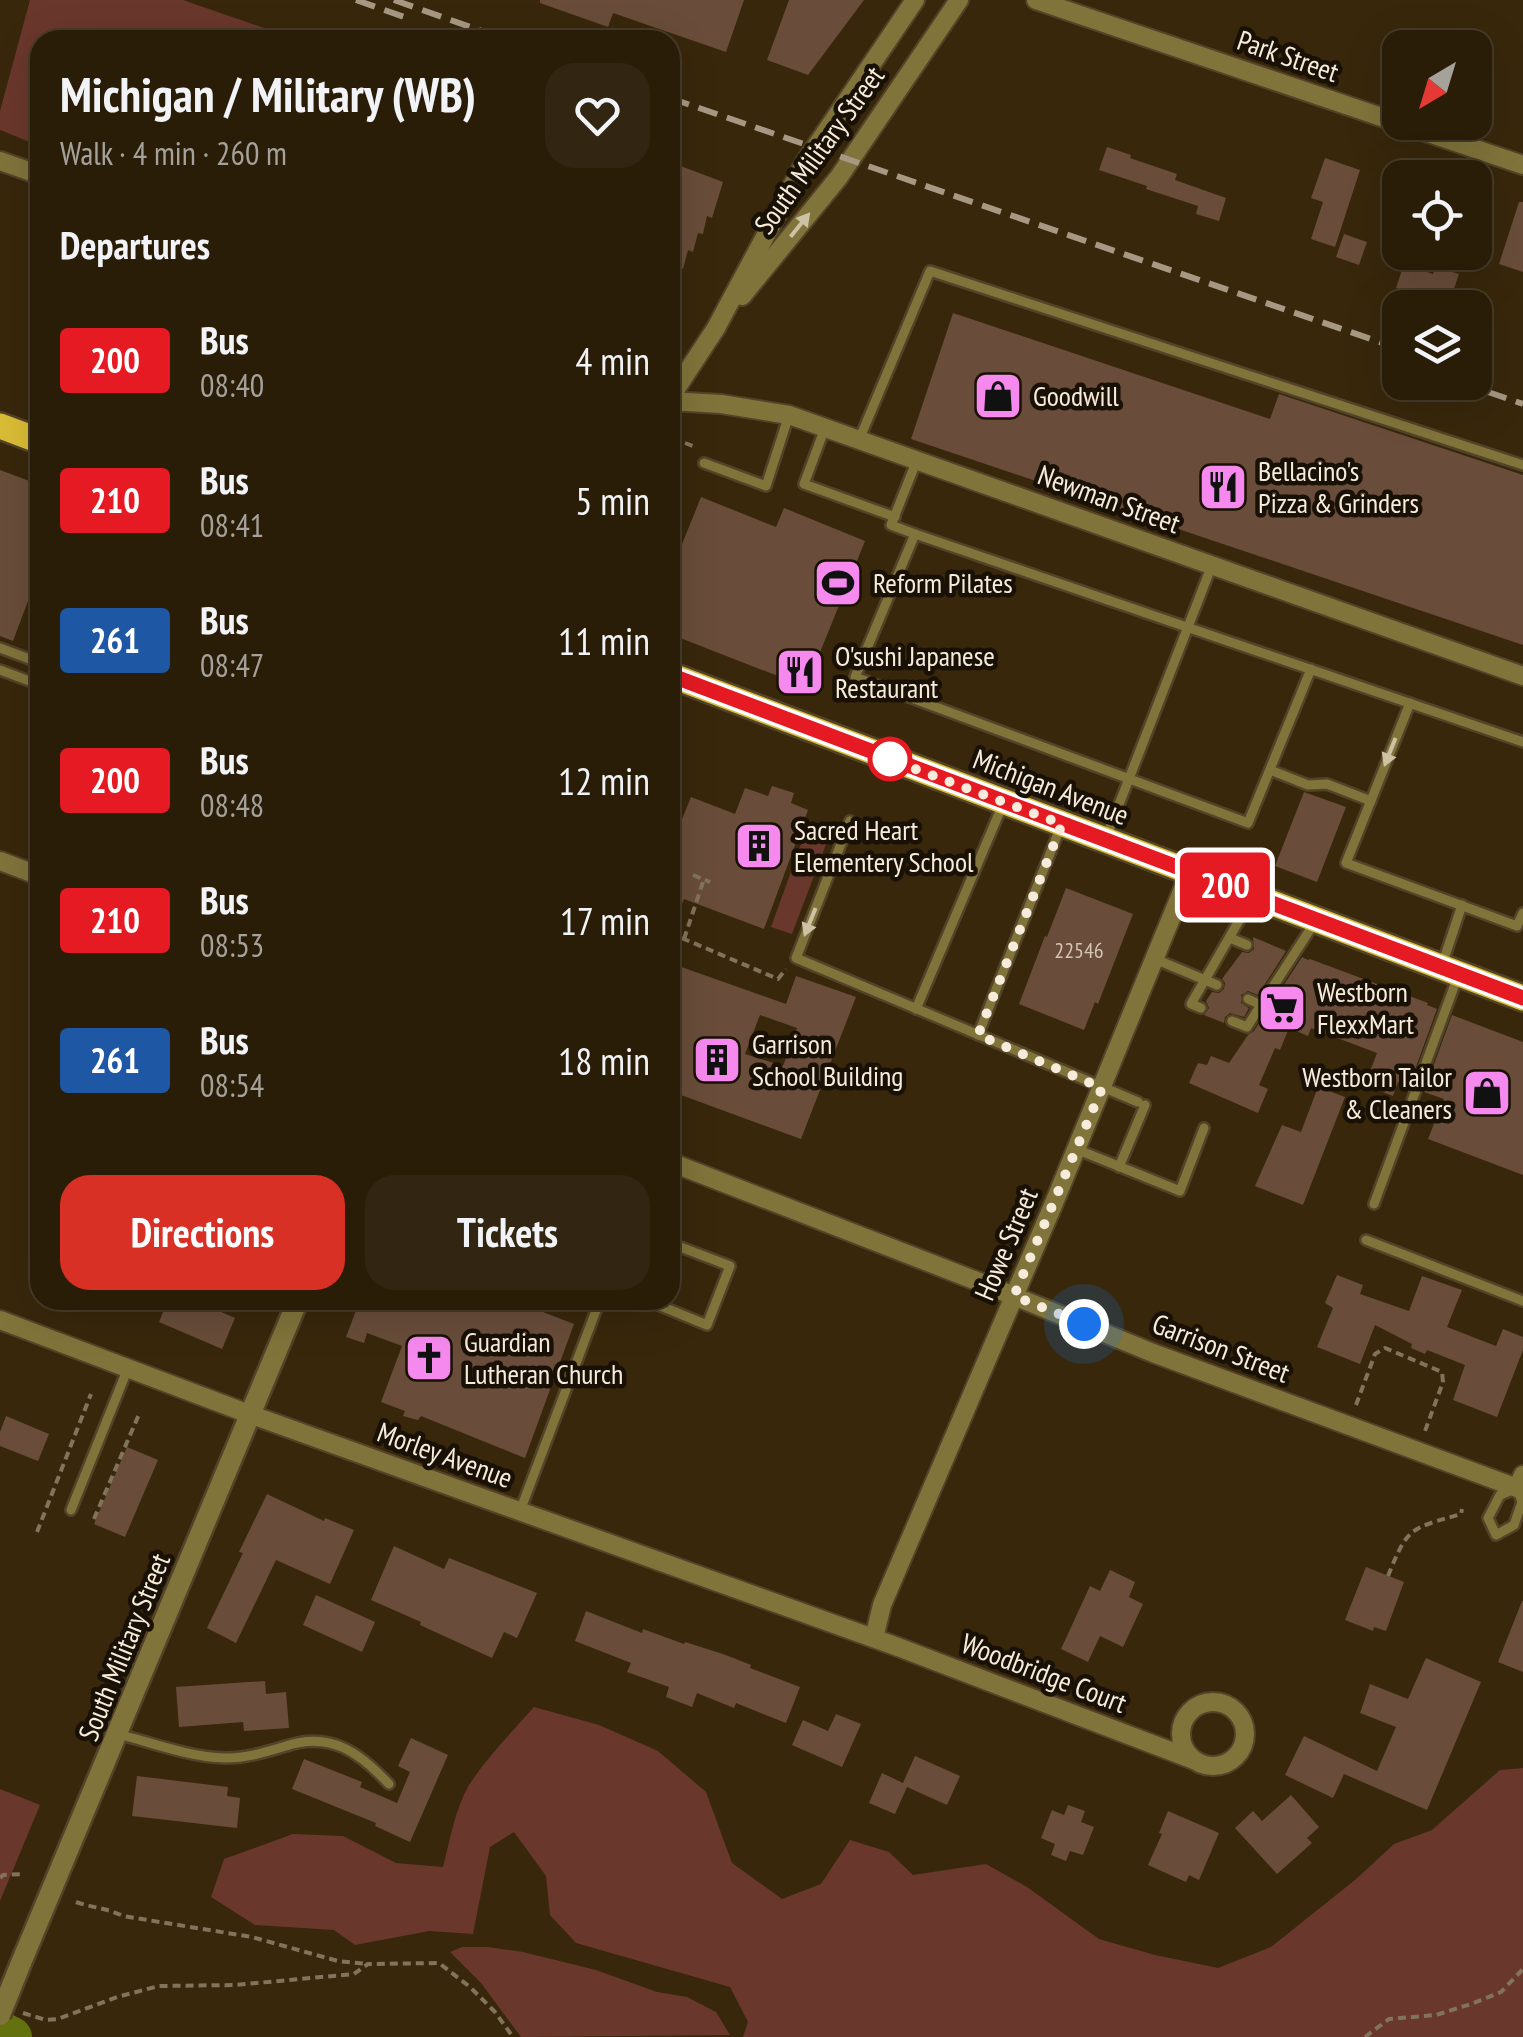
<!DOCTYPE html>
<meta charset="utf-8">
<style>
:root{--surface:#2a1d08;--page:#322612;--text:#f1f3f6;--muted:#a5a29c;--line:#463b29;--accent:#d93025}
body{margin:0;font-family:"PT Sans Narrow",sans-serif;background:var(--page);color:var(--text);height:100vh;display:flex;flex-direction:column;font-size:38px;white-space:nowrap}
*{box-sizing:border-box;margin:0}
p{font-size:32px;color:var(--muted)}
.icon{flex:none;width:55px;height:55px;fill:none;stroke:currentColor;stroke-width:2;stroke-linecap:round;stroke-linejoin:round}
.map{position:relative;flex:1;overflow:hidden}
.panel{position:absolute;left:30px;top:30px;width:650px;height:1280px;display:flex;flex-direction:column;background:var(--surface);border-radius:30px;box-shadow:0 10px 40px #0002,0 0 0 2px var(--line)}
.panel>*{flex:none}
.badge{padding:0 20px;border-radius:8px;font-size:35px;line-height:65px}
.needle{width:65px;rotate:218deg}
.tools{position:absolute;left:1382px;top:30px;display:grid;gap:20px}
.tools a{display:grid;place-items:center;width:110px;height:110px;border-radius:20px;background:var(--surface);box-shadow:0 10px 40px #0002,0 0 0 2px var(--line);font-size:50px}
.you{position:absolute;width:50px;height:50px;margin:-25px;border:8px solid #fff;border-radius:50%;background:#1a73e8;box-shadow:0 0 0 15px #1a73e833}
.map>.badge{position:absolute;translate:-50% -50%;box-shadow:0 0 0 5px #fff}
h2{padding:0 30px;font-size:38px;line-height:90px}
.round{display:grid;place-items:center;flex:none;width:105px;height:105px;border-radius:30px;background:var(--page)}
.summary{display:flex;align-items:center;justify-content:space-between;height:170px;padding:0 30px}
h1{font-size:48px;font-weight:600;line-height:75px}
.primary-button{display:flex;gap:20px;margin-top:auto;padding:20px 30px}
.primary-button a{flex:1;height:115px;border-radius:30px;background:var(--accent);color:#fff;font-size:40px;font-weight:600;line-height:115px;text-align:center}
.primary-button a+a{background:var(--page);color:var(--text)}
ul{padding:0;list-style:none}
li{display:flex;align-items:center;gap:30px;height:140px;padding:0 30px}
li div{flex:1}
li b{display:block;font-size:38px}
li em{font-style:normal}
li .badge{min-width:110px;font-weight:700;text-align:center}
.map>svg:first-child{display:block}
.green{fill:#6a372c}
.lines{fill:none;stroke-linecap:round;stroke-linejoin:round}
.river{stroke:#64710f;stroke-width:40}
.building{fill:#694d3a;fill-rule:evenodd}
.service-casing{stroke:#534328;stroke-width:14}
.minor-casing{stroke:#534328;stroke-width:22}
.tertiary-casing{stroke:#534328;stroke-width:25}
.primary-casing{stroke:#534328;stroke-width:30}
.path{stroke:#82735c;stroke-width:4;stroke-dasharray:8 5;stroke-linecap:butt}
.service{stroke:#81743b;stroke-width:9}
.minor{stroke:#81743b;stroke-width:18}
.tertiary{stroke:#81743b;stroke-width:20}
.primary{stroke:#dabd36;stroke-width:25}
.rail{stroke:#a69883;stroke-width:6;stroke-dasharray:20 10;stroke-linecap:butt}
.tertiary-bridge-casing{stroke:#534328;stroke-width:25;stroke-linecap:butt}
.tertiary-bridge{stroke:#81743b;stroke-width:20}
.oneway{fill:#cec2a4}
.line-casing{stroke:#fff;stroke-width:22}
.line{stroke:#e51a23;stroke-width:15}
.walk{stroke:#f7ecdc;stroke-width:10;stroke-dasharray:0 18}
.stop-dot{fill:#fff;stroke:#e51a23;stroke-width:5}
.labels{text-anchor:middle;stroke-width:9;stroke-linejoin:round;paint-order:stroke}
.number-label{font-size:22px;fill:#d4c4b4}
.street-label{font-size:28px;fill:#f7ecdc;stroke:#191106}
.poi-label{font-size:28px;fill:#f7ecdc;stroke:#191106;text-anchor:start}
</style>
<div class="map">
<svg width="1523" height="2037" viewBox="0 0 1523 2037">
<rect width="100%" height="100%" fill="#38270b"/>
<g class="green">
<polygon points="30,0 183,0 284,35 282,40 40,40 40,146 0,130 0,111"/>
<polygon points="805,833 828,839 792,934 771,927"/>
<path d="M534,1707L599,1725L658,1751L706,1792L732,1863L782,1899L821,1884L850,1840L889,1852L913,1875L986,1864L1027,1887L1099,1939L1155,1955L1218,1968L1271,1947L1355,1880L1394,1844L1432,1830L1500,1770L1523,1768V2037H743L748,2022L730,1987L576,1943L550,1915L546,1876L514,1832L490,1847L473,1934L429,1931L355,1945L334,1930L255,1925L211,1897L224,1859L293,1834L343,1836L396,1863L443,1867C450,1840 455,1809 469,1785C487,1757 512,1732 534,1707Z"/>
<polygon points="0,1789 40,1805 0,1901"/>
<polygon points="462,1947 488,1947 523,1952 596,1970 657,1992 687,1997 716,2012 730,2035 521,2037 481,1983 450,1952"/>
</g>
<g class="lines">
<polyline class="river" points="0,2031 12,2037"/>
</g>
<g class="building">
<polygon points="540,0 744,0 726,52 613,13 608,27 540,3"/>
<polygon points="789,0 864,0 808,75 767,60"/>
<polygon points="1107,147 1131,155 1130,158 1177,174 1175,180 1226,198 1219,221 1196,214 1198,206 1146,189 1147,186 1099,170"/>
<polygon points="1325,158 1360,170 1335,247 1311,239 1323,202 1311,198"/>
<polygon points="670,162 723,182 712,218 707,216 703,234 698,233 693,252 688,250 683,269 670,260"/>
<polygon points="1519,202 1523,202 1523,272 1499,264"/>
<polygon points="1344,234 1367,242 1359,265 1336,257"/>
<polygon points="1404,264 1433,274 1436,267 1459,274 1451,298 1422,288 1420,295 1396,288"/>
<polygon points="953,313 1270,419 1279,394 1523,475 1523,645 911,439"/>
<polygon points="0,470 40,485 40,569 13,641 0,636"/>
<polygon points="701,497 776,527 784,508 865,541 806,687 670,634 670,574"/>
<polygon points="772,786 794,793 791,803 808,810 764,929 684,899 670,931 670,826 678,829 691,797 735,814 745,788 768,796"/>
<polygon points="1304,792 1346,807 1317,882 1275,866"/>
<polygon points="1066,888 1133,914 1098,1004 1095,1002 1084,1030 1019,1004 1045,936 1047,937"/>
<polygon points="1253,937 1286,951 1258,995 1248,991 1241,995 1241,1003 1249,1008 1244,1017 1230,1013 1225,1017 1224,1023 1204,1015 1209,1008 1206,1001 1212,992 1219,993 1224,989 1225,983 1222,979 1242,952 1249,953 1254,949"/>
<polygon points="1302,957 1308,960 1310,959 1428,1003 1427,1005 1437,1009 1409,1086 1398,1082 1393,1096 1365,1085 1377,1053 1311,1028 1308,1036 1289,1028 1280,1050 1275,1048 1259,1085 1268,1089 1258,1113 1189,1083 1198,1063 1207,1065 1211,1056 1229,1063 1248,1035 1254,1031"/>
<path d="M670,963L786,1004L796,976L856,997L801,1139L670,1091ZM760,1015L797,1028L783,1066L745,1054Z"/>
<polygon points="1452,1015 1523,1042 1523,1175 1428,1139 1444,1099 1424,1092"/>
<polygon points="1318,1087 1345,1097 1303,1205 1255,1186 1282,1125 1301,1132"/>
<polygon points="1337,1275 1363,1285 1360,1294 1409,1311 1422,1276 1462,1290 1447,1327 1496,1346 1503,1329 1523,1337 1523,1350 1497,1417 1453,1400 1465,1365 1427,1350 1425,1354 1411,1348 1412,1344 1375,1325 1360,1364 1317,1347 1333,1308 1325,1303"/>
<polygon points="168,1300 194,1300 235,1318 222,1349 159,1322"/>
<polygon points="360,1300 452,1300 484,1312 488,1300 512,1300 574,1324 525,1458 421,1416 418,1420 403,1416 405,1411 381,1402 402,1346 367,1333 364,1343 346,1337"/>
<polygon points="6,1416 49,1434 38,1461 0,1446 0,1432"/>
<polygon points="127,1447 158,1460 125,1537 94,1524"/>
<polygon points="267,1494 324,1521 325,1518 354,1530 330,1584 276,1560 236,1643 207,1628 243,1553 239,1552"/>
<polygon points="394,1546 444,1569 449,1558 537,1593 517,1638 504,1632 492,1658 420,1625 421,1622 371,1600"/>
<polygon points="1366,1567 1404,1582 1386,1631 1374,1627 1373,1631 1345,1620"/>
<polygon points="1110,1570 1135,1582 1129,1597 1143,1604 1123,1647 1100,1636 1088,1662 1061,1649 1090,1586 1100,1591"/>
<polygon points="316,1595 375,1622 362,1652 303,1625"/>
<polygon points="1522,1601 1523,1601 1523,1672 1498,1662"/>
<polygon points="586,1611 642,1633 643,1629 684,1644 685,1642 723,1654 751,1665 750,1668 800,1687 786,1723 736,1703 734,1708 697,1693 692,1707 666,1697 669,1687 627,1672 631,1663 575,1641"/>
<polygon points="1426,1658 1481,1682 1427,1810 1344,1774 1333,1798 1285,1775 1304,1736 1377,1771 1396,1727 1360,1713 1370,1684 1408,1699"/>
<polygon points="265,1681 266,1694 286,1692 289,1728 244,1731 243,1722 179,1727 176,1687"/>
<polygon points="836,1714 861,1724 842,1767 792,1745 803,1720 828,1731"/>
<polygon points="411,1738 448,1755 410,1842 375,1826 376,1823 292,1789 304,1759 362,1782 360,1787 397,1803 410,1772 398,1766"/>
<polygon points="915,1756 960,1776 947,1805 907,1787 895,1814 869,1803 882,1773 903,1783"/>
<polygon points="137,1776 228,1787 227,1796 240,1798 237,1828 132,1816"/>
<polygon points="1291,1795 1319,1827 1307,1838 1312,1843 1277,1874 1235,1828 1253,1811 1262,1821"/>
<polygon points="1068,1805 1085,1811 1081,1822 1094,1827 1083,1855 1070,1851 1066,1861 1051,1855 1055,1844 1041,1838 1052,1810 1064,1815"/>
<polygon points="1168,1811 1219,1833 1199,1880 1189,1875 1186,1882 1148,1865 1162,1834 1159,1833"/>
</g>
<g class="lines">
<g class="service-casing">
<g id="service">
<polyline points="825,428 804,484 895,517"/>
<polyline points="859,440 930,271 1523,465"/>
<polyline points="704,463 766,486 789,415"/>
<polyline points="915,534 891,525 917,460"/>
<polyline points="0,648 40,663"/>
<polyline points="33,661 40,644"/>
<polyline points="1311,669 1248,823 855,677 915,534 1523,742"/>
<polyline points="0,670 40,685"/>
<polyline points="1410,703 1346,863 1517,926 1523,913"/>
<polyline points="1270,770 1308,785 1327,784 1371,801"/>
<polyline points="850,821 796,958 1138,1102"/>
<polyline points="1106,838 1212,565"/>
<polyline points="1230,938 1247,945"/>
<polyline points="1155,959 1217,985"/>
<polyline points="1442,965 1462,905"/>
<polyline points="1248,999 1261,1005 1315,922"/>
<polyline points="1201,1008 1191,1004 1252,898"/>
<polyline points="916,1009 1003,804"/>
<polyline points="1232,1021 1247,1027 1261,1005"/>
<polyline points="978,1035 1061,826"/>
<polyline points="1076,1149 1180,1191 1204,1128"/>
<polyline points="1119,1167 1145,1105"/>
<polyline points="1374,1204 1458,976"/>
<polyline points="1366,1240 1523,1301"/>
<polyline points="646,1300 707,1325 730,1266 670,1243"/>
<polygon points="1517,1488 1522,1502 1514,1525 1496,1535 1488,1518 1500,1495"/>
<polyline points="71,1510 128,1368"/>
<polyline points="520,1511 600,1300"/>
<path d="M118,1734C153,1743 189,1757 225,1758C247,1758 266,1752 286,1746C331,1731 360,1753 389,1784"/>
</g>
</g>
<g class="minor-casing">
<g id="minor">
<polyline points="1036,0 1523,165"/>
<polyline points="0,161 40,175"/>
<polyline points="742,296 839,177 959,0"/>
<polyline points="670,398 716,328 804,164 915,0"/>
<polyline points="670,401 721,404 789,415 1523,676"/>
<polyline points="0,861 40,876"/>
<polyline points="670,1162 987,1285 1153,1353 1517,1488 1523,1475"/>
<polyline points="0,1320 249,1414 898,1647 1194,1760"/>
<polyline points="874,1638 882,1605 1054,1203 1190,872"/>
<circle cx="1213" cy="1734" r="32"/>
</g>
</g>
<g class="tertiary-casing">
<polyline id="tertiary" points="21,1963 298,1300"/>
</g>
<g class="primary-casing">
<g id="primary">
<polyline points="0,426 40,441"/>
<polyline points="670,675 1523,998"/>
</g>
</g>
<g class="path">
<polyline points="685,443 693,446"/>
<polyline points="693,875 710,882"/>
<polyline points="670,933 778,979 786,969"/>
<polyline points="684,939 704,879"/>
<polyline points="1356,1405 1375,1354 1385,1348 1442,1372 1443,1382 1425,1431"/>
<polyline points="94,1519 140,1412"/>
<polyline points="37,1532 91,1394"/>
<path d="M1388,1576C1408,1526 1410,1529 1461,1514L1462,1509"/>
<polyline points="0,1878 3,1875 23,1874"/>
<path d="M76,1902C93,1908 107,1908 123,1916L252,1937L338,1961L368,1964"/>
<polyline points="23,2013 46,2020 58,2019 117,1997 159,1986 235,1985 354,1974 368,1964 439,1963 470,1987 495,2012 513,2037"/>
<polyline points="1365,2037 1389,2019 1436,2015 1471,2004 1501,1992 1523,1969"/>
</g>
<use href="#service" class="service"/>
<use href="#minor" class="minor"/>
<use href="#tertiary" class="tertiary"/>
<use href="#primary" class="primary"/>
<g class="rail">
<polyline points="356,0 407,18"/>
<polyline points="394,0 507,40"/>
<polyline points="670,98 1400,349"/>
<polyline points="1459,382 1523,404"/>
</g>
<g class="tertiary-bridge-casing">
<polyline id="tertiary-bridge" points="0,2015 21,1963"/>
</g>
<use href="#tertiary-bridge" class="tertiary-bridge"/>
</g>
<defs><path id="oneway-solid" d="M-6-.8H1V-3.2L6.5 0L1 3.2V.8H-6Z" transform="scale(2.5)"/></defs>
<g class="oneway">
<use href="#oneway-solid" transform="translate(800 225) rotate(-51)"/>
<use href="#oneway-solid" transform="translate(1390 752) rotate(112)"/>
<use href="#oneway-solid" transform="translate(810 922) rotate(112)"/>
</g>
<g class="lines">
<g class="line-casing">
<polyline id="line" points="670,675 1523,998"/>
</g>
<use href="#line" class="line"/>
<polyline class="walk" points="890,759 886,758 1062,824 978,1035 1102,1088 1014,1296 1084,1324"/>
</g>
<defs>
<g id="shop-square" transform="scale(2.5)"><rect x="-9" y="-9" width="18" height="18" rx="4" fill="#f689ee" stroke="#191106"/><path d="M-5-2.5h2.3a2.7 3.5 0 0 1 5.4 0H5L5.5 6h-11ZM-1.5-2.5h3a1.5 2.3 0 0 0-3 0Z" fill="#111"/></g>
<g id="restaurant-square" transform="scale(2.5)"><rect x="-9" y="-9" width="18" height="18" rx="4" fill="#f689ee" stroke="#191106"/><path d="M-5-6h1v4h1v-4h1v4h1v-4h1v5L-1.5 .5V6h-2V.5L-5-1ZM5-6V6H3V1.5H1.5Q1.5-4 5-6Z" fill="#111"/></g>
<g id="stadium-square" transform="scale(2.5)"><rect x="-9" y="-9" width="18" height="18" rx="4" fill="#f689ee" stroke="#191106"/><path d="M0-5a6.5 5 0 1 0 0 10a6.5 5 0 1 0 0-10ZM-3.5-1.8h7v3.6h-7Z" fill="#111"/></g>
<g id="building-square" transform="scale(2.5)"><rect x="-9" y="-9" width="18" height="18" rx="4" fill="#f689ee" stroke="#191106"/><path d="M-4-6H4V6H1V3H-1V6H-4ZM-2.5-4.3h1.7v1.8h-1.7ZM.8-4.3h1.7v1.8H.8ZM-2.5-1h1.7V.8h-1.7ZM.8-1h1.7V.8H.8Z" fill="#111"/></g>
<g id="supermarket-square" transform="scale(2.5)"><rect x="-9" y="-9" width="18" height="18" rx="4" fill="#f689ee" stroke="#191106"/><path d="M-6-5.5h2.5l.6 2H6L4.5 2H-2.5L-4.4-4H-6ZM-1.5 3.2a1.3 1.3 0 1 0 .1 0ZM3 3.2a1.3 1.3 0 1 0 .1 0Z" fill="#111"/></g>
<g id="church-square" transform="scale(2.5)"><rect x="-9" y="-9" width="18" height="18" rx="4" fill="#f689ee" stroke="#191106"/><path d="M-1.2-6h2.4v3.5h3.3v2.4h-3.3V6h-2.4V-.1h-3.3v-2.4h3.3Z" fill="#111"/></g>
</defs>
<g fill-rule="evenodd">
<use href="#shop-square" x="998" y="396"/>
<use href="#restaurant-square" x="1223" y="487"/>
<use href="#stadium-square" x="838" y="583"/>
<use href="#restaurant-square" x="800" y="672"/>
<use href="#building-square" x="759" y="846"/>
<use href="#supermarket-square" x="1282" y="1008"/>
<use href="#building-square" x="717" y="1060"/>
<use href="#shop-square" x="1487" y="1093"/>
<use href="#church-square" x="429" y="1358"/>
</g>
<circle class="stop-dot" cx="890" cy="759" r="20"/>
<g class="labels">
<g class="number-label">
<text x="1079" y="958">22546</text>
</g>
<g class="street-label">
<text transform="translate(1288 56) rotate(19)" y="10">Park Street</text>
<text transform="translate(819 150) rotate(-54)" y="10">South Military Street</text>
<text transform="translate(1109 499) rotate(20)" y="10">Newman Street</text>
<text transform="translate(1051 787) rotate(21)" y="10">Michigan Avenue</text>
<text transform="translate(1006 1244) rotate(-67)" y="10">Howe Street</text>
<text transform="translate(1221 1348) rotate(21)" y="10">Garrison Street</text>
<text transform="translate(445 1455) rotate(20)" y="10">Morley Avenue</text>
<text transform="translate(124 1647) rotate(-68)" y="10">South Military Street</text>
<text transform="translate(1044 1673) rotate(21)" y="10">Woodbridge Court</text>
</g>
<g class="poi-label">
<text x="1033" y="406">Goodwill</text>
<text x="1258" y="481">Bellacino's<tspan x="1258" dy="32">Pizza &amp; Grinders</tspan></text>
<text x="873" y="593">Reform Pilates</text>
<text x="835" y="666">O'sushi Japanese<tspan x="835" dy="32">Restaurant</tspan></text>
<text x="794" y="840">Sacred Heart<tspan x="794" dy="32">Elementery School</tspan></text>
<text x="1317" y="1002">Westborn<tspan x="1317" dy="32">FlexxMart</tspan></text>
<text x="752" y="1054">Garrison<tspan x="752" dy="32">School Building</tspan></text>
<text x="1452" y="1087" text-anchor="end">Westborn Tailor<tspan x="1452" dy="32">&amp; Cleaners</tspan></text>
<text x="464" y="1352">Guardian<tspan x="464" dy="32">Lutheran Church</tspan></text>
</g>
</g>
</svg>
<div class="tools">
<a><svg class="needle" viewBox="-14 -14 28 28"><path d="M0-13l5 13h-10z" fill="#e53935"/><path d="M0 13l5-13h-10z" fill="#a5a29c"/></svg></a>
<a><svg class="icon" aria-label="locate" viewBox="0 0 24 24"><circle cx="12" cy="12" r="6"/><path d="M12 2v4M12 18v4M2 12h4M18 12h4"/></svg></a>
<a><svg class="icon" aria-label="layers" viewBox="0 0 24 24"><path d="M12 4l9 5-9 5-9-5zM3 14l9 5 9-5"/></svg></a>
</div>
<div class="you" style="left:1084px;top:1324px"></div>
<b class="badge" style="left:1225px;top:885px;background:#e51a23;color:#fff">200</b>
<section class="panel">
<div class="summary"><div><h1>Michigan / Military (WB)</h1><p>Walk · 4 min · 260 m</p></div><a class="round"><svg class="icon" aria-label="heart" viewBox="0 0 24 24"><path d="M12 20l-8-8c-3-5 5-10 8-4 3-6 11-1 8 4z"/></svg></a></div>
<h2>Departures</h2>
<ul>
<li><span class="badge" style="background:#e51a23;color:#fff">200</span><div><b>Bus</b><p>08:40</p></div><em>4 min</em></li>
<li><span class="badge" style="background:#e51a23;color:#fff">210</span><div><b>Bus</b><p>08:41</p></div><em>5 min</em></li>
<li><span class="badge" style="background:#1e57a3;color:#fff">261</span><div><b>Bus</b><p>08:47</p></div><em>11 min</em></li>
<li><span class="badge" style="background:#e51a23;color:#fff">200</span><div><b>Bus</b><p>08:48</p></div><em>12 min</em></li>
<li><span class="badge" style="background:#e51a23;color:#fff">210</span><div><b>Bus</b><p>08:53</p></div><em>17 min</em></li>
<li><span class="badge" style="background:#1e57a3;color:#fff">261</span><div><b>Bus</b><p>08:54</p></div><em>18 min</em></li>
</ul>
<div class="primary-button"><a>Directions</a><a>Tickets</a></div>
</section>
</div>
